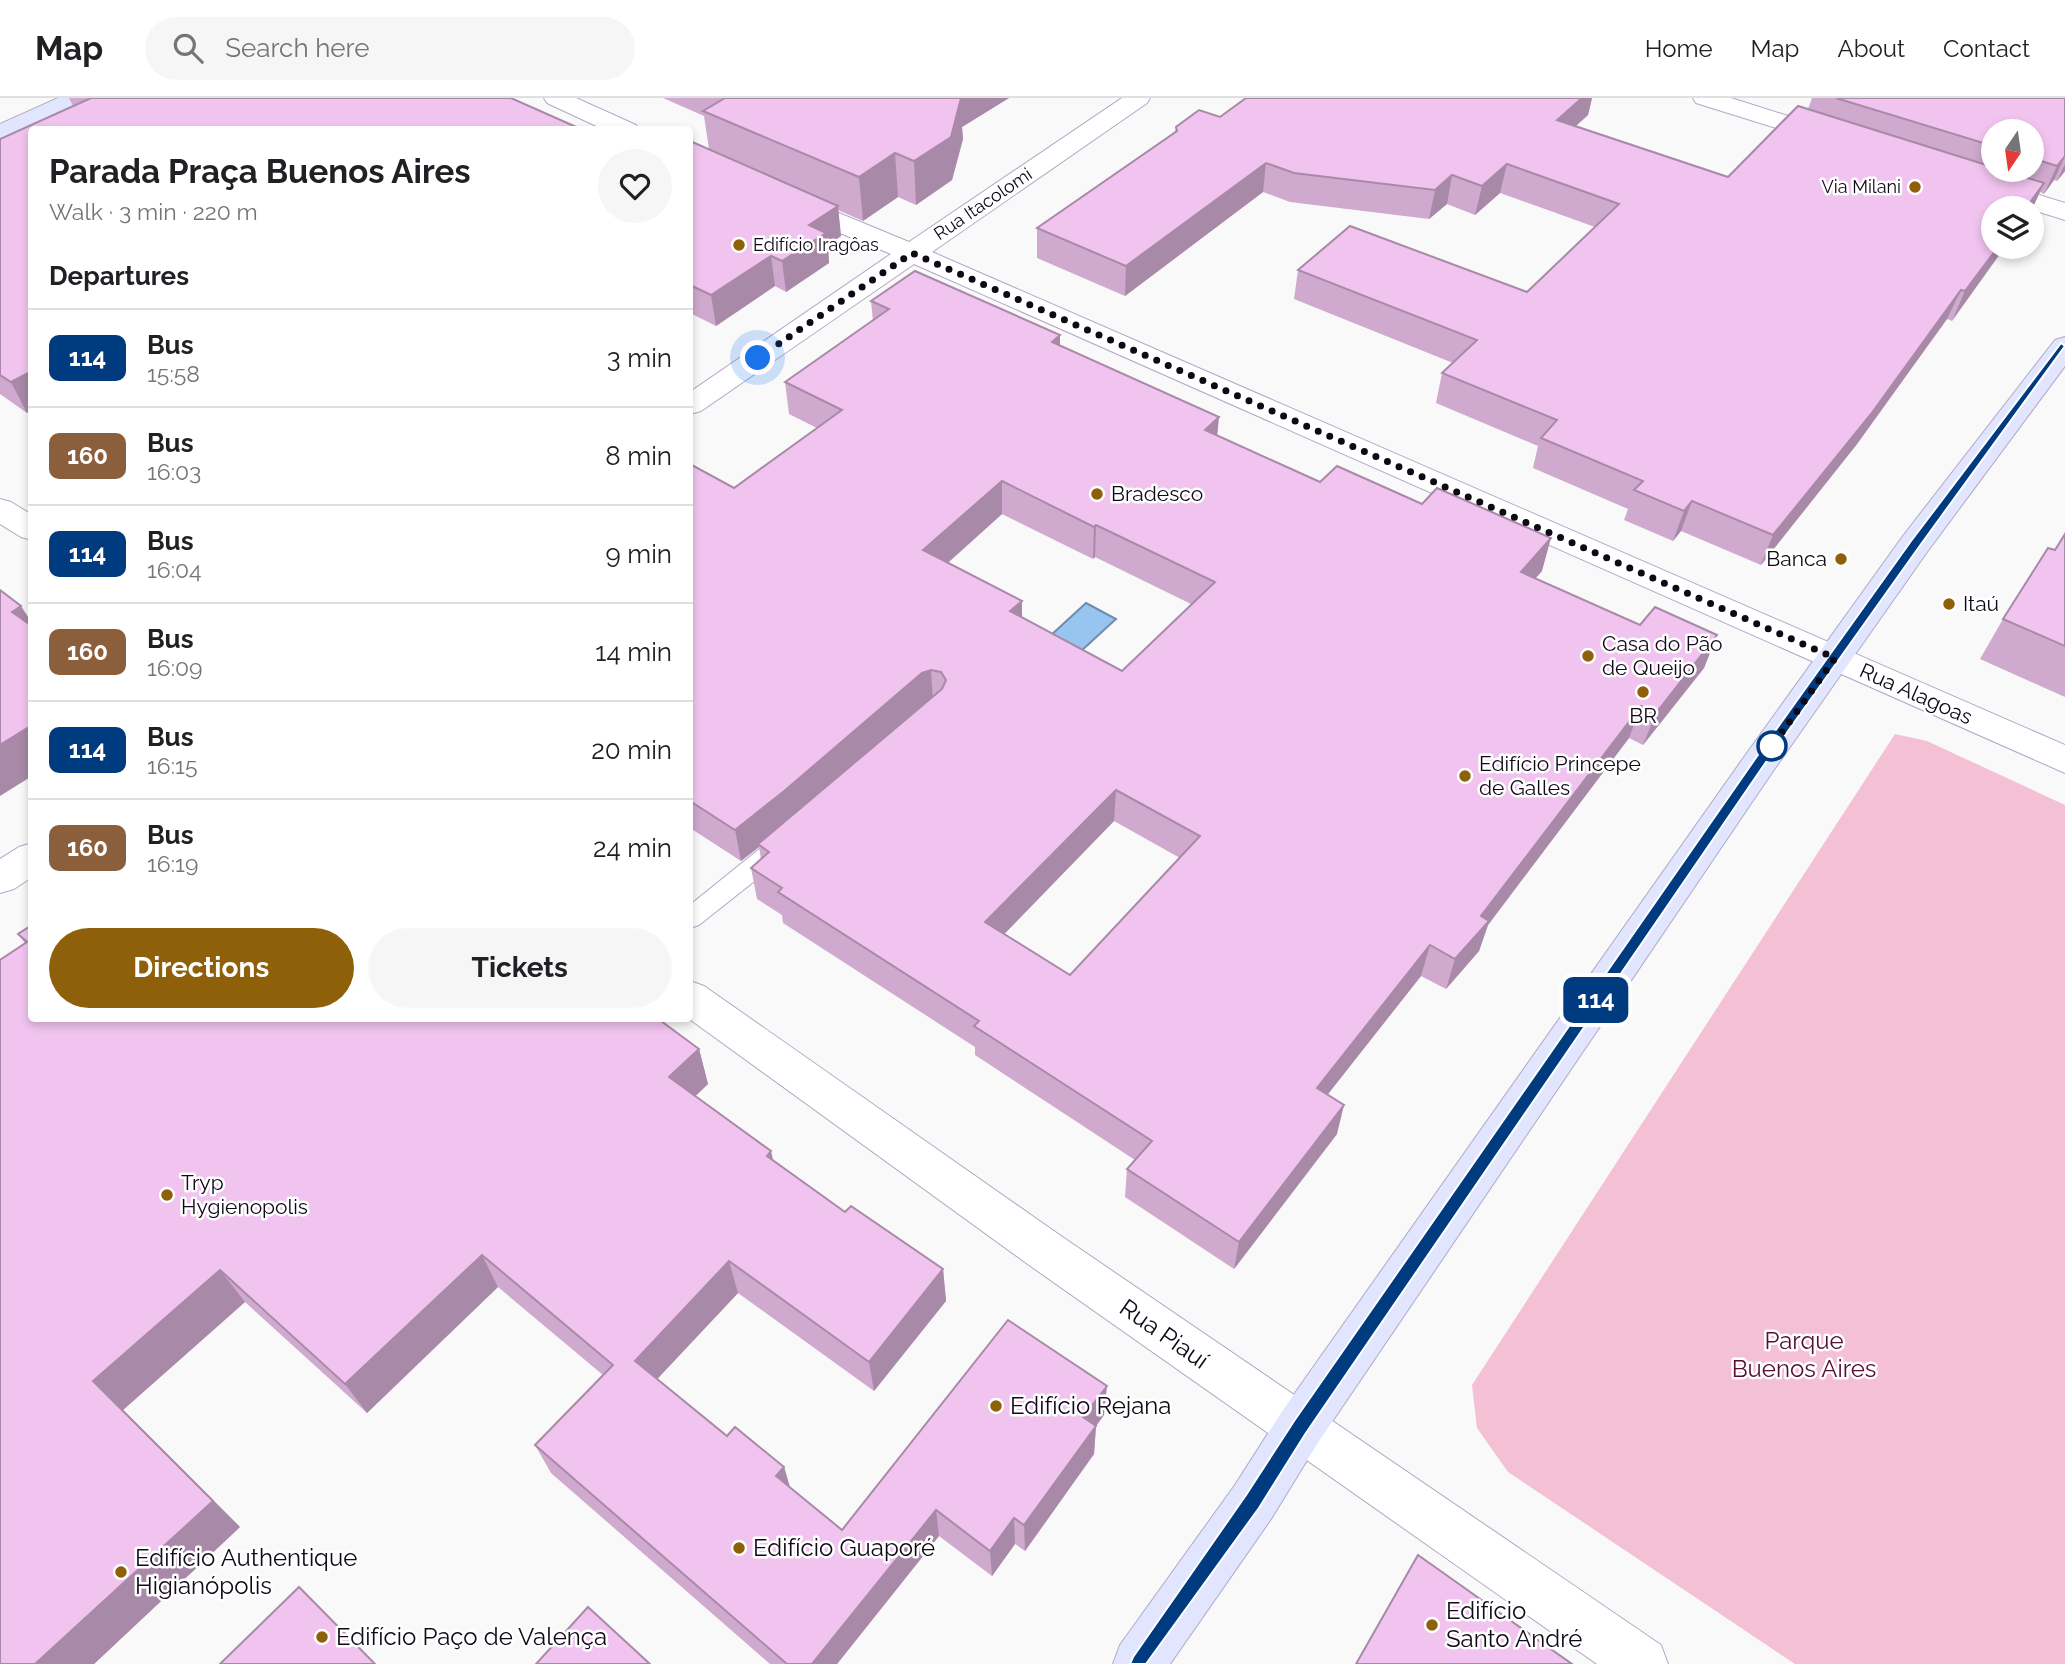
<!DOCTYPE html>
<meta charset="utf-8">
<style>
:root{--surface:#fff;--page:#f6f6f6;--text:#202124;--muted:#757577;--line:#e0e0e0;--accent:#8e6009}
body{margin:0;font-family:Raleway,sans-serif;background:var(--page);color:var(--text);height:100vh;display:flex;flex-direction:column;font-size:26px;white-space:nowrap}
*{box-sizing:border-box;margin:0}
p{font-size:23px;color:var(--muted)}
.icon{flex:none;width:38px;height:38px;fill:none;stroke:currentColor;stroke-width:2;stroke-linecap:round;stroke-linejoin:round}
.map{position:relative;flex:1;overflow:hidden}
.details{position:absolute;left:28px;top:28px;width:665px;height:896px;display:flex;flex-direction:column;background:var(--surface);border-radius:7px;box-shadow:0 4px 10px #0003}
.details>*{flex:none}
.badge{padding:0 14px;border-radius:10px;font-size:24px;line-height:46px}
.needle{width:46px;rotate:193deg}
.buttons{position:absolute;left:1981px;top:21px;display:grid;gap:14px}
.buttons a{display:grid;place-items:center;width:63px;height:63px;border-radius:50%;background:var(--surface);box-shadow:0 4px 10px #0003;font-size:35px}
.you{position:absolute;width:35px;height:35px;margin:-18px;border:5px solid #fff;border-radius:50%;background:#1a73e8;box-shadow:0 0 0 10px #1a73e833}
.map>.badge{position:absolute;translate:-50% -50%;box-shadow:0 0 0 4px #fff}
h2{padding:0 21px;font-size:26px;line-height:63px}
.round{display:grid;place-items:center;flex:none;width:74px;height:74px;border-radius:37px;background:var(--page)}
.head{display:flex;align-items:center;justify-content:space-between;height:119px;padding:0 21px}
h1{font-size:33px;font-weight:700;line-height:52px}
.cta{display:flex;gap:14px;margin-top:auto;padding:14px 21px}
.cta a{flex:1;height:80px;border-radius:42px;background:var(--accent);color:#fff;font-size:28px;font-weight:700;line-height:80px;text-align:center}
.cta a+a{background:var(--page);color:var(--text)}
ul{padding:0;list-style:none}
li{display:flex;align-items:center;gap:21px;height:98px;padding:0 21px;border-top:2px solid var(--line)}
li div{flex:1}
li b{display:block;font-size:26px}
li em{font-style:normal}
li .badge{min-width:77px;font-weight:700;text-align:center}
header{display:flex;align-items:center;gap:42px;box-sizing:border-box;height:98px;padding:0 35px;background:var(--surface);border-bottom:2px solid var(--line)}
header strong{font-size:33px}
nav{display:flex;gap:38px;margin-inline-start:auto;font-size:24px}
.search{width:490px;height:63px;background:var(--page);display:flex;align-items:center;gap:18px;box-sizing:border-box;padding:0 24px;border-radius:38px;color:var(--muted);font-size:26px}
.map>svg:first-child{display:block}
.green{fill:#f4c0d4}
.water{fill:#97c5ef;stroke:#6e8dae;stroke-width:2}
.lines{fill:none;stroke-linecap:round;stroke-linejoin:round}
.lane-casing{stroke:#b2a7c8;stroke-width:2}
.street-casing{stroke:#b2a7c8;stroke-width:2}
.secondary-casing{stroke:#b2a7c8;stroke-width:2}
.lane{fill:#fff;fill-rule:evenodd}
.street{fill:#fff;fill-rule:evenodd}
.secondary{fill:#e1e6fe;fill-rule:evenodd}
.wall{fill:#cfa9ce;fill-rule:evenodd}
.shaded-wall{fill:#a989a8}
.building{fill:#f1c4f0;stroke:#a989a8;stroke-width:2;fill-rule:evenodd}
.line{fill:#003b80;stroke:#fff;stroke-width:2}
.walk{stroke:#0e0915;stroke-width:7;stroke-dasharray:0 12.6}
.poi-dot{fill:#8e6009;stroke:#fff;stroke-width:2.5}
.stop-dot{fill:#fff;stroke:#003b80;stroke-width:3.5}
.labels{text-anchor:middle;stroke-width:5;stroke-linejoin:round;paint-order:stroke}
.far-poi-label{font-size:18px;fill:#0e0915;stroke:#fff;text-anchor:end}
.far-street-label{font-size:18px;fill:#0e0915;stroke:#fff}
.poi-label{font-size:21px;fill:#0e0915;stroke:#fff;text-anchor:start}
.street-label{font-size:21px;fill:#0e0915;stroke:#fff}
.near-street-label{font-size:24px;fill:#0e0915;stroke:#fff}
.near-park-label{font-size:24px;fill:#540e32;stroke:#fff}
.near-poi-label{font-size:24px;fill:#0e0915;stroke:#fff;text-anchor:start}
</style>
<header>
<strong>Map</strong>
<div class="search"><svg class="icon" aria-label="search" viewBox="0 0 24 24"><circle cx="10" cy="10" r="6"/><path d="M15 15l6 6"/></svg>Search here</div>
<nav><a>Home</a><a>Map</a><a>About</a><a>Contact</a></nav>
</header>
<div class="map">
<svg width="2065" height="1566" viewBox="0 0 2065 1566">
<rect width="100%" height="100%" fill="#f9f9f9"/>
<polygon class="green" points="1895,636 1927,643 2065,707 2065,1566 1795,1566 1508,1374 1477,1330 1472,1287"/>
<polygon class="water" points="1086,505 1116,521 1080,554 1050,538"/>
<g class="lines">
<g class="lane-casing">
<polygon id="lane" points="777,742 786,744 789,751 786,758 699,827 690,830 690,807 768,744"/>
</g>
<g class="street-casing">
<g id="street">
<polygon points="544,0 576,0 636,27 639,32 605,32 547,5"/>
<polygon points="1122,0 1150,0 1147,5 932,154 2065,647 2065,675 914,166 701,313 690,316 690,294 891,156 782,111 778,105 782,99 791,97 800,99 909,144"/>
<polygon points="1693,0 1731,0 1842,35 1846,40 1842,45 1833,48 1824,45 1696,5"/>
<polygon points="1984,80 2065,105 2065,122 1975,94 1971,88 1975,82"/>
<polygon points="0,401 11,404 32,417 32,442 21,439 0,426"/>
<polygon points="32,745 32,779 14,791 0,795 0,761 19,749"/>
<polygon points="690,883 704,888 1061,1138 1661,1547 1668,1566 1597,1566 1029,1167 688,920"/>
</g>
</g>
<g class="secondary-casing">
<g id="secondary">
<polygon points="58,0 90,0 87,5 0,43 0,26"/>
<polygon points="2065,239 2065,268 1927,454 1773,673 1317,1346 1271,1421 1170,1566 1113,1566 1120,1547 1235,1387 1283,1312 1747,655 1903,438 2055,242"/>
</g>
</g>
<use href="#lane" class="lane"/>
<use href="#street" class="street"/>
<use href="#secondary" class="secondary"/>
</g>
<g class="wall">
<polygon points="69,0 511,0 32,32 27,315 0,296 0,41 73,8"/>
<polygon points="663,0 1009,0 962,29 963,41 952,82 916,107 898,99 863,123 838,112 841,138 828,147 829,165 786,194 775,188 716,228 690,215 690,43 709,51 704,18"/>
<path d="M1246,0H1592L1588,17L1576,28L1728,79L1808,11L1812,0H2065V73L2057,83L2054,82L2044,96L2040,94L2032,111L1993,149L1952,223L1947,221L1857,346L1761,467L1681,433L1673,443L1624,422L1628,411L1533,370L1538,348L1436,305L1442,275L1453,265L1294,201L1298,172L1527,194L1595,129L1500,95L1475,117L1447,106L1429,121L1290,104L1263,94L1125,198L1037,160V130L1175,34L1176,29L1220,19ZM1993,33H2032V72H1993Z"/>
<path d="M871,203L1060,237V247L1218,338L1320,384L1542,473L1535,480L1640,527L1717,537L1704,570L1643,647L1629,640L1488,827L1479,853L1446,891L1421,878L1327,997L1337,1036L1234,1171L1125,1099L1127,1071L1135,1062L975,957V949L783,825L782,817L757,801L751,770L761,761L759,749L741,763L690,730V366L734,390L817,330L789,316L785,284L873,223ZM1002,416L1093,461L1095,459L1191,506L1122,573L1022,519V503L948,465ZM1114,723L1180,760L1070,877L1004,836Z"/>
<polygon points="2065,436 2065,599 1980,561 2003,521 2055,452"/>
<polygon points="18,836 699,951 708,986 695,998 774,1063 845,1114 943,1171 946,1203 874,1293 738,1195 657,1281 727,1338 784,1369 790,1390 842,1432 1104,1317 1096,1328 1094,1356 1025,1453 1015,1446 992,1478 939,1438 837,1566 770,1566 551,1375 535,1347 603,1277 498,1189 367,1315 245,1204 123,1312 240,1429 94,1566 0,1566 25,845"/>
</g>
<g class="shaded-wall">
<polygon points="949,0 1009,0 962,29 963,41 952,82 916,107 914,63"/>
<polygon points="1582,0 1592,0 1588,17 1551,50 1557,22"/>
<polygon points="895,55 898,99 863,123 859,79"/>
<polygon points="2065,58 2054,82 2044,96 2057,68"/>
<polygon points="1266,65 1263,94 1125,198 1126,168"/>
<polygon points="1507,66 1500,95 1475,117 1482,88"/>
<polygon points="2065,66 2065,73 2057,83"/>
<polygon points="1452,77 1447,106 1429,121 1435,92"/>
<polygon points="2044,85 2032,111 2026,110"/>
<polygon points="838,108 841,138 828,147 829,165 786,194 782,163 809,127"/>
<polygon points="1998,149 2005,149 1952,223 1965,193"/>
<polygon points="771,158 775,188 716,228 711,197"/>
<polygon points="1961,192 1947,221 1857,346 1761,467 1773,437"/>
<polygon points="1060,237 1060,269 1052,244"/>
<polygon points="32,273 32,312 27,315 11,284"/>
<polygon points="1219,319 1216,351 1205,332"/>
<polygon points="1002,383 1002,416 925,485 923,452"/>
<polygon points="1692,403 1681,433 1673,443 1684,413"/>
<polygon points="1096,427 1095,459 1093,461 1094,429"/>
<polygon points="1551,440 1542,473 1512,507 1521,474"/>
<polygon points="1022,503 1022,536 1010,513"/>
<polygon points="21,508 32,525 32,546 12,514"/>
<polygon points="1717,537 1704,570 1643,647 1656,615"/>
<polygon points="931,572 933,604 758,746 759,749 741,763 735,732 922,575"/>
<polygon points="1641,608 1629,640 1488,827 1479,853 1446,891 1455,861 1481,818"/>
<polygon points="32,627 32,678 0,698 0,647"/>
<polygon points="1116,692 1114,723 986,855 985,824"/>
<polygon points="1430,847 1421,878 1310,1019 1317,990"/>
<polygon points="699,951 708,986 679,1014 669,979"/>
<polygon points="1344,1007 1337,1036 1234,1171 1239,1144"/>
<polygon points="771,1053 779,1087 767,1058"/>
<polygon points="482,1157 498,1189 367,1315 345,1286"/>
<polygon points="729,1163 738,1195 647,1292 635,1263"/>
<polygon points="943,1171 946,1203 874,1293 869,1264"/>
<polygon points="220,1172 245,1204 123,1312 240,1429 94,1566 35,1566 93,1283"/>
<polygon points="1107,1288 1104,1317 1096,1328 1094,1356 1025,1453 1024,1427 1083,1319"/>
<polygon points="784,1369 792,1396 776,1378"/>
<polygon points="936,1412 939,1438 837,1566 812,1566"/>
<polygon points="1014,1420 1015,1446 992,1478 990,1453"/>
</g>
<g class="building">
<polygon points="91,0 511,0 583,32 32,32 32,273 11,284 0,277 0,41"/>
<polygon points="725,0 961,0 951,39 914,63 895,55 859,79 703,13"/>
<polygon points="1246,0 1582,0 1557,22 1728,79 1798,8 1993,69 1993,72 2002,72 2044,85 2026,110 1993,110 1993,149 1998,149 1965,193 1961,192 1871,316 1773,437 1692,403 1684,413 1634,392 1643,383 1541,340 1557,322 1442,275 1477,242 1298,172 1350,128 1527,194 1619,106 1507,66 1482,88 1452,77 1435,92 1294,75 1266,65 1126,168 1037,130 1177,33 1176,29 1199,12 1220,19"/>
<polygon points="1836,0 2065,0 2065,58 2057,68 2032,60 2032,33 1993,33 1993,48"/>
<polygon points="690,43 838,108 809,127 826,135 782,163 771,158 711,197 690,187"/>
<path d="M915,173L1060,237L1052,244L1219,319L1205,332L1320,384L1337,368L1422,406L1437,390L1551,440L1521,474L1640,527L1655,509L1717,537L1656,615L1641,608L1481,818L1489,823L1455,861L1430,847L1317,990L1344,1007L1239,1144L1127,1071L1152,1043L974,928L979,923L778,794L782,790L751,770L769,754L758,746L942,591L946,582L941,574L931,572L922,575L783,694L735,732L690,703V366L734,390L842,312L785,284L889,211L871,203ZM1002,383L1094,429L1096,427L1215,484L1122,573L1010,513L1022,503L923,452ZM1116,692L1200,738L1070,877L985,824Z"/>
<polygon points="2065,436 2065,548 2003,521 2048,450 2055,452"/>
<polygon points="0,492 21,508 12,514 32,528 32,627 0,647"/>
<polygon points="32,827 32,920 657,920 699,951 669,979 771,1053 767,1058 845,1114 851,1108 943,1171 869,1264 729,1163 635,1263 727,1338 735,1329 784,1369 776,1378 842,1432 1008,1222 1107,1288 1083,1319 1096,1328 1024,1427 1014,1420 990,1453 936,1412 812,1566 787,1566 535,1347 613,1267 482,1157 345,1286 220,1172 93,1283 213,1403 35,1566 0,1566 0,862 27,844 18,836"/>
<polygon points="1418,1457 1572,1566 1356,1566"/>
<polygon points="299,1489 375,1566 220,1566"/>
<polygon points="588,1509 650,1566 536,1566"/>
</g>
<polygon class="line" points="2061,245 2065,248 1919,449 1764,667 1306,1335 1259,1410 1146,1566 1130,1566 1133,1559 1246,1397 1294,1323 1755,661 1911,443"/>
<g class="lines">
<polyline class="walk" points="758,260 912,155 1835,560 1772,648"/>
</g>
<g class="poi-dot">
<circle cx="1915" cy="89" r="7"/>
<circle cx="739" cy="147" r="7"/>
<circle cx="1097" cy="396" r="7"/>
<circle cx="1841" cy="461" r="7"/>
<circle cx="1949" cy="506" r="7"/>
<circle cx="1588" cy="558" r="7"/>
<circle cx="1643" cy="594" r="7"/>
<circle cx="1465" cy="678" r="7"/>
<circle cx="167" cy="1097" r="7"/>
<circle cx="996" cy="1308" r="7"/>
<circle cx="739" cy="1450" r="7"/>
<circle cx="121" cy="1474" r="7"/>
<circle cx="1432" cy="1527" r="7"/>
<circle cx="322" cy="1539" r="7"/>
</g>
<circle class="stop-dot" cx="1772" cy="648" r="14"/>
<g class="labels">
<g class="far-poi-label">
<text x="1901" y="95">Via Milani</text>
<text x="753" y="153" text-anchor="start">Edifício Iragôas</text>
</g>
<g class="far-street-label">
<text transform="translate(983 106) rotate(-34)" y="6">Rua Itacolomi</text>
</g>
<g class="poi-label">
<text x="1111" y="403">Bradesco</text>
<text x="1827" y="468" text-anchor="end">Banca</text>
<text x="1963" y="513">Itaú</text>
<text x="1602" y="553">Casa do Pão<tspan x="1602" dy="24">de Queijo</tspan></text>
<text x="1643" y="625" text-anchor="middle">BR</text>
<text x="1479" y="673">Edifício Princepe<tspan x="1479" dy="24">de Galles</tspan></text>
<text x="181" y="1092">Tryp<tspan x="181" dy="24">Hygienopolis</tspan></text>
</g>
<g class="street-label">
<text transform="translate(1916 596) rotate(24)" y="7">Rua Alagoas</text>
</g>
<g class="near-street-label">
<text transform="translate(1164 1236) rotate(35)" y="8">Rua Piauí</text>
</g>
<g class="near-park-label">
<text x="1804" y="1251">Parque<tspan x="1804" dy="28">Buenos Aires</tspan></text>
</g>
<g class="near-poi-label">
<text x="1010" y="1316">Edifício Rejana</text>
<text x="753" y="1458">Edifício Guaporé</text>
<text x="135" y="1468">Edifício Authentique<tspan x="135" dy="28">Higianópolis</tspan></text>
<text x="1446" y="1521">Edifício<tspan x="1446" dy="28">Santo André</tspan></text>
<text x="336" y="1547">Edifício Paço de Valença</text>
</g>
</g>
</svg>
<div class="buttons">
<a><svg class="needle" viewBox="-14 -14 28 28"><path d="M0-13l5 13h-10z" fill="#e53935"/><path d="M0 13l5-13h-10z" fill="#757577"/></svg></a>
<a><svg class="icon" aria-label="layers" viewBox="0 0 24 24"><path d="M12 4l9 5-9 5-9-5zM3 14l9 5 9-5"/></svg></a>
</div>
<div class="you" style="left:758px;top:260px"></div>
<b class="badge" style="left:1596px;top:902px;background:#003b80;color:#fff">114</b>
<section class="details">
<div class="head"><div><h1>Parada Praça Buenos Aires</h1><p>Walk · 3 min · 220 m</p></div><a class="round"><svg class="icon" aria-label="heart" viewBox="0 0 24 24"><path d="M12 20l-8-8c-3-5 5-10 8-4 3-6 11-1 8 4z"/></svg></a></div>
<h2>Departures</h2>
<ul>
<li><span class="badge" style="background:#003b80;color:#fff">114</span><div><b>Bus</b><p>15:58</p></div><em>3 min</em></li>
<li><span class="badge" style="background:#8b5e3c;color:#fff">160</span><div><b>Bus</b><p>16:03</p></div><em>8 min</em></li>
<li><span class="badge" style="background:#003b80;color:#fff">114</span><div><b>Bus</b><p>16:04</p></div><em>9 min</em></li>
<li><span class="badge" style="background:#8b5e3c;color:#fff">160</span><div><b>Bus</b><p>16:09</p></div><em>14 min</em></li>
<li><span class="badge" style="background:#003b80;color:#fff">114</span><div><b>Bus</b><p>16:15</p></div><em>20 min</em></li>
<li><span class="badge" style="background:#8b5e3c;color:#fff">160</span><div><b>Bus</b><p>16:19</p></div><em>24 min</em></li>
</ul>
<div class="cta"><a>Directions</a><a>Tickets</a></div>
</section>
</div>
